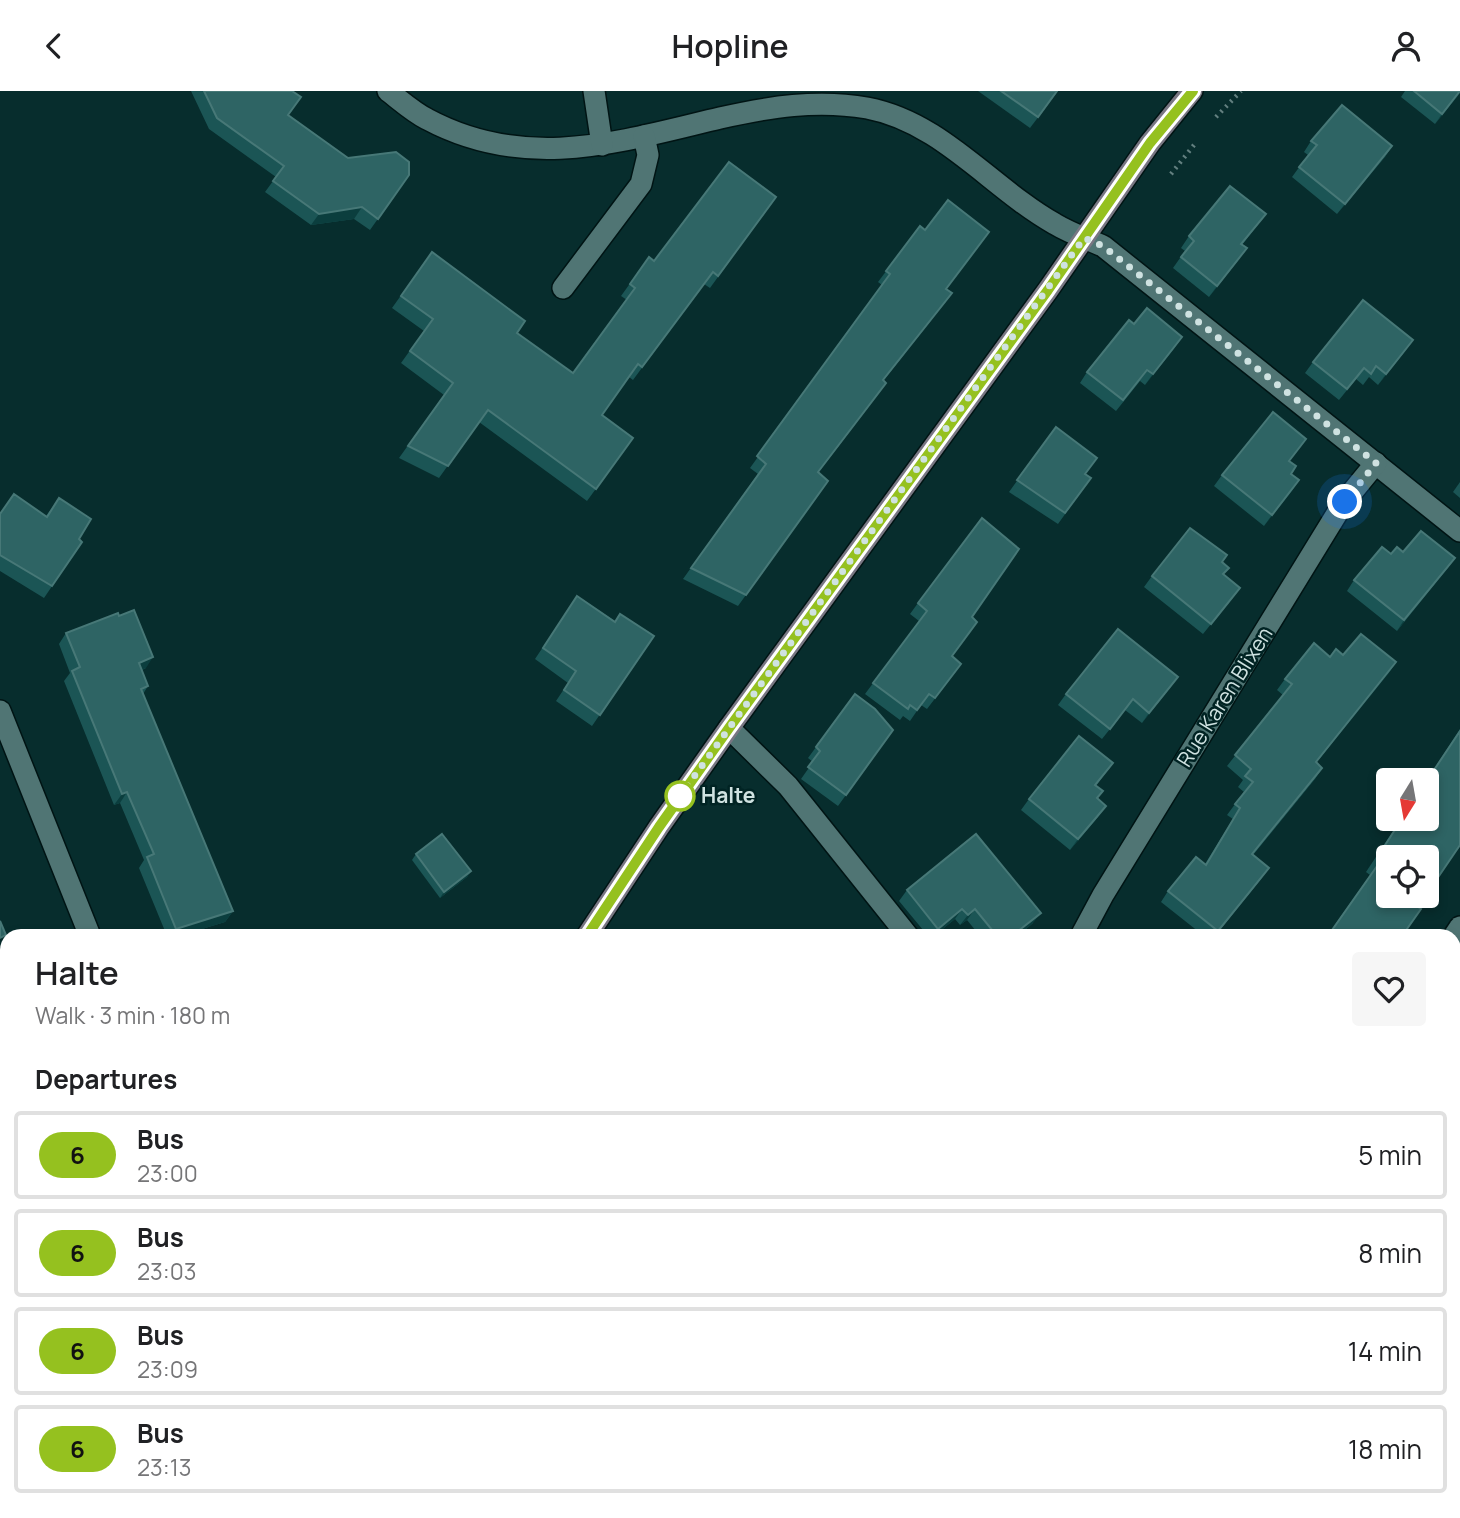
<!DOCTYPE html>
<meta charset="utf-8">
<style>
:root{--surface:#fff;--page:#f6f6f6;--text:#202124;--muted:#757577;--line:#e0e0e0}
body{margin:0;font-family:Manrope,sans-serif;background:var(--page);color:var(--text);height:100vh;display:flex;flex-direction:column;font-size:26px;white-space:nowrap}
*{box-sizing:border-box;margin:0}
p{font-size:23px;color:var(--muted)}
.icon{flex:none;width:38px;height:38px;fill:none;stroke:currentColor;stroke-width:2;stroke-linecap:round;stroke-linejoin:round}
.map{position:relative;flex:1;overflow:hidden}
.panel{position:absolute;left:0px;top:838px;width:1461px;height:590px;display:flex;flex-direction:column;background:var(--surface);border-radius:21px 21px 0 0;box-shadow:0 4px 10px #0003}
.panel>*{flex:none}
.badge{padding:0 14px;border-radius:23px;font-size:24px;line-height:46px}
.needle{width:46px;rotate:191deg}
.controls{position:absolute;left:1376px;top:677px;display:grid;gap:14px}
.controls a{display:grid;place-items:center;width:63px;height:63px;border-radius:7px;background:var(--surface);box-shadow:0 4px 10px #0003;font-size:35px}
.you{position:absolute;width:35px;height:35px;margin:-18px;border:5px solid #fff;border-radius:50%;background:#1a73e8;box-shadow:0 0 0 10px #1a73e833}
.map>.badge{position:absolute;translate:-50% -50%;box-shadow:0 0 0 4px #fff}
h2{padding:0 35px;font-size:26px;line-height:63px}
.round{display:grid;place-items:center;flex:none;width:74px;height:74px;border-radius:7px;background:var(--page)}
.overview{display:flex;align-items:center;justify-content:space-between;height:119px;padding:0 35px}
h1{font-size:33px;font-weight:600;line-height:52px}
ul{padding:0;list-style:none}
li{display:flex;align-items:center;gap:21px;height:88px;margin:0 14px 10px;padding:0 21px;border:4px solid var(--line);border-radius:7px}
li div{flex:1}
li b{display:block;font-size:26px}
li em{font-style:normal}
li .badge{min-width:77px;font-weight:700;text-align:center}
header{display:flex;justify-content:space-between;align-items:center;height:91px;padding:0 35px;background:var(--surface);font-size:32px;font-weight:600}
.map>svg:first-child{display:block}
.green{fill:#59213c}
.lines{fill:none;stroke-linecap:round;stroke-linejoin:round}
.street-casing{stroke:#001414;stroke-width:24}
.secondary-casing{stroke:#001414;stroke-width:24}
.path{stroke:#638080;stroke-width:4.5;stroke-dasharray:2 5;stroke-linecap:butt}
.street{stroke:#507574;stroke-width:21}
.secondary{stroke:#787682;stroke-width:21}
.wall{fill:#1b5555}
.shaded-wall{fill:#0b3e3e}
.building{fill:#2e6464;stroke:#477877;stroke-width:2}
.line-casing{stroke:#fff;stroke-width:16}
.line{stroke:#95c11f;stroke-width:10}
.walk{stroke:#cfe2e1;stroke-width:7;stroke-dasharray:0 12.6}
.stop-dot{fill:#fff;stroke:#95c11f;stroke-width:3.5}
.labels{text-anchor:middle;stroke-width:5;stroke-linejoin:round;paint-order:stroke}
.street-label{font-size:21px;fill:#cfe2e1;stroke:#002323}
.stop-label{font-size:21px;font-weight:bold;fill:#cfe2e1;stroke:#002323;text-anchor:start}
</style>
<header><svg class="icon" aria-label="back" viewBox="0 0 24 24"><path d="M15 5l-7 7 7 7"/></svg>Hopline<svg class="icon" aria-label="person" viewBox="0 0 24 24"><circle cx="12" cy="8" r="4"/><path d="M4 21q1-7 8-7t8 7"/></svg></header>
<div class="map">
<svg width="1460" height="1427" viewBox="0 0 1460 1427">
<rect width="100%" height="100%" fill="#072d2d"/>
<g class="green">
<polygon points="0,904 7,910 7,1174 0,1171"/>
<polygon points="306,1421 1171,1421 1178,1427 302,1427"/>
</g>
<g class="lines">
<g class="street-casing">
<g id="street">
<path d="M388,0C400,9 413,21 427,28C526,81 619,51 720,27C769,16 817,8 867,17C942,31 991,97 1055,133C1070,142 1087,148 1103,155L1460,440"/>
<polyline points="594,0 602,54"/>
<polyline points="563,197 641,93 648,64 644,45"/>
<polyline points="0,620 90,845"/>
<polyline points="729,637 788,695 908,845"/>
<polyline points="1081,845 1103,804 1344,411 1376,372"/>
<polyline points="1454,845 1460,836"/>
<polyline points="1454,1398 1460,1402"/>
</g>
</g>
<g class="secondary-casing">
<g id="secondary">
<polyline points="587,845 659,736 729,637 1048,199 1150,52 1192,0"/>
<polyline points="258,1427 262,1421"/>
</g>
</g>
<g class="path">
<polyline points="1216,26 1241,0"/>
<polyline points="1171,83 1194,54"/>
<polyline points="0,892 7,890"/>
<polyline points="0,1187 7,1189"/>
<polyline points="921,1421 926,1427"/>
<polyline points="1181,1421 1188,1427"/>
<polyline points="852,1427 855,1421"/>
</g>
<use href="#street" class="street"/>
<use href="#secondary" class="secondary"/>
</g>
<g class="wall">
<polygon points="191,0 292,0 288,25 348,67 409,84 370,139 354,128 311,134 265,101 276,86 209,38"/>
<polygon points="978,0 1058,0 1030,37"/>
<polygon points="1405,0 1460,0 1460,2 1435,33 1401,6"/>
<polygon points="1311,50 1392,55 1385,66 1337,123 1292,86 1308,64 1304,61"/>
<polygon points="776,106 710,197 704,193 633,289 629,286 602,324 633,347 587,410 479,331 439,387 399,367 444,304 401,272 424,240 392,217 432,161 517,242 573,282 627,209 621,205 649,166 654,170"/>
<polygon points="1266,123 1242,154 1239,168 1209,206 1173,177 1185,160 1181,157 1189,145"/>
<polygon points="920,135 947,198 952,202 883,290 878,303 818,382 828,390 738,515 683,488 758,383 750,377 882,194 878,191"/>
<polygon points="1134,233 1182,246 1145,294 1140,290 1116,320 1080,292 1087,281"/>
<polygon points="1405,260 1378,294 1369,286 1363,294 1356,288 1339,309 1305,282 1313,271"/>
<polygon points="1056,336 1085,383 1091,387 1058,433 1009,401"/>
<polygon points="1298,359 1289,370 1291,383 1299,389 1264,435 1214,395 1222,384"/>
<polygon points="1460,391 1460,407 1453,401"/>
<polygon points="59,407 79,448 82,451 44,507 0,480 0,423 46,425"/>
<polygon points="1403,461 1455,467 1397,540 1347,500 1354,489 1391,463"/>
<polygon points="1222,471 1224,484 1240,497 1203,543 1144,496 1152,485"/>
<polygon points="577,505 615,530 620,523 654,545 592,635 556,610 568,592 535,568"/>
<polygon points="918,512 972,526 952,565 953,584 927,618 921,614 910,630 903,625 900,629 865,603 919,530 910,523"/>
<polygon points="66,542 146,577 142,579 148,595 143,603 233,820 225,831 179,845 167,845 139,777 144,769 120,712 114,714 64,590 70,582 59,553"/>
<polygon points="1343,564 1396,571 1316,672 1322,677 1315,688 1253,764 1261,788 1215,845 1204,845 1161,811 1168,800 1205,773 1233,728 1227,724 1244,701 1238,696 1243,689 1227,675 1283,604 1277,599 1285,588 1330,566"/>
<polygon points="1178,586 1142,632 1125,619 1102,648 1058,614 1066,603"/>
<polygon points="855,603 893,639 838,715 801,688 813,671 808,667"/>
<polygon points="1460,638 1460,754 1418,816 1403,845 1327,845 1370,784 1366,781 1401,728 1426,728 1426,690"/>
<polygon points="1113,672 1096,695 1103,700 1097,708 1098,726 1070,759 1021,719 1029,708"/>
<polygon points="416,763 471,780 467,786 440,807 412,769"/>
<polygon points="907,799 1033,832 1018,845 980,845 967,829 960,834 955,828 934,845 928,845 899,810"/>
<polygon points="1454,1227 1460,1232 1460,1317 1458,1320 1454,1318"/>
<polygon points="1209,1421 1250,1421 1246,1427 1217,1427"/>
<polygon points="1285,1421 1414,1421 1423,1427 1294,1427"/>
</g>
<g class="shaded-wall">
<polygon points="1460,0 1460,2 1435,33 1442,23"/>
<polygon points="1392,55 1385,66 1337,123 1345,113"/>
<polygon points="362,116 354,128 311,134 319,123"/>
<polygon points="1247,157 1239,168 1209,206 1217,195"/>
<polygon points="952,202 944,213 875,300 883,289"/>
<polygon points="1182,246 1174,258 1145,294 1153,283"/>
<polygon points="1413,249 1405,260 1378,294 1386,283"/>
<polygon points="1299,389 1292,400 1264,435 1272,424"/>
<polygon points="1455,467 1447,478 1397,540 1404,529"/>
<polygon points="153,566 146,577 131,583 139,572"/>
<polygon points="1396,571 1389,582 1308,682 1316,671"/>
<polygon points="1178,586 1170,597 1142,632 1149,622"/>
<polygon points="1322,677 1315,688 1244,774 1252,763"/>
<polygon points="127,701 120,712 114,714 122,703"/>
<polygon points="1106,715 1098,726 1070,759 1078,748"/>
<polygon points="1269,777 1261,788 1214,845 1218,840"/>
<polygon points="471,780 467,786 440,807 444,801"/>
<polygon points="962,818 955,828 934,845 933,845 938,838"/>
<polygon points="975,818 967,829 960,834 968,824"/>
<polygon points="233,820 225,831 179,845 171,845 176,838"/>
<polygon points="1041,822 1033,832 1018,845 1012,845"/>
</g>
<g class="building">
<polygon points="204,0 292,0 301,6 288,24 348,67 396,61 409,71 409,84 378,128 362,116 319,123 273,90 284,75 217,27"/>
<polygon points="1001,0 1057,0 1038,26"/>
<polygon points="1414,0 1460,0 1442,23"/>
<polygon points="1342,14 1392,55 1345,113 1299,76 1317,54 1311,50"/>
<polygon points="729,71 776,106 718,185 713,181 642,276 638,273 602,324 633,347 596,398 488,319 448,375 408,355 453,292 410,260 433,228 401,205 432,161 525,230 517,242 573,282 635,197 630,193 649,166 654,170"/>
<polygon points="1230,95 1266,123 1241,153 1247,157 1217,195 1181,166 1194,150 1189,145"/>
<polygon points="948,109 989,141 946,198 952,202 883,289 886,292 818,381 828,390 746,504 691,477 766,373 757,365 890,183 886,180 920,135 925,139"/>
<polygon points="1363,209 1413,249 1386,283 1376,275 1371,283 1364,277 1347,298 1313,271"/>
<polygon points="1147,217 1182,246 1153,283 1147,279 1123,309 1087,281 1129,229 1134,233"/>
<polygon points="1273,321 1306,348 1289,370 1296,375 1291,383 1299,389 1272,424 1222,384"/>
<polygon points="1056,336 1097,367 1085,383 1091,387 1065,422 1017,389"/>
<polygon points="14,403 47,426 59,407 91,428 79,448 82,451 52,495 0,464 0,423"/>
<polygon points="982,427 1019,458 972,526 977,531 952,565 961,573 935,607 929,603 917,619 910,614 908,618 873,592 927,520 918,512"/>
<polygon points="1190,437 1227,464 1222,471 1229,477 1223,483 1240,497 1211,533 1152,485"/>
<polygon points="1421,440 1455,467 1404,529 1354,489 1382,456 1391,463 1397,456 1403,461"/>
<polygon points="577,505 615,531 620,523 654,545 600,624 564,599 576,580 543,557"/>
<polygon points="134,519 153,566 139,572 148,595 141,598 233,820 176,838 147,766 154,763 127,701 122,703 72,580 80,576 66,542 118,522 119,525"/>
<polygon points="1118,538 1178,586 1149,622 1133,608 1110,638 1066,603"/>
<polygon points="1361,543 1396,571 1316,671 1322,677 1252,763 1269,777 1218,840 1168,800 1196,766 1206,774 1240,717 1235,713 1253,691 1245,685 1251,678 1235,664 1292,593 1285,588 1314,552 1330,566 1336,558 1343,564"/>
<polygon points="855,603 875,618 893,639 846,704 808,676 820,660 816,656"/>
<polygon points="1460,640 1460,754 1426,804 1426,766 1388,766 1388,805 1425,805 1418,816 1421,818 1402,845 1395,845 1391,842 1389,845 1335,845 1330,842 1382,768 1378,765 1402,728 1426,728 1426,691"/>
<polygon points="1079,645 1113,672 1095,694 1103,700 1097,707 1106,715 1078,748 1029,708"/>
<polygon points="442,743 471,780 444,801 416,763"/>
<polygon points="976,743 1041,822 1012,845 997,845 975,818 968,824 962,818 938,838 907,799"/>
<polygon points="0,830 6,844 0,847"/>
<polygon points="1179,840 1185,845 1174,845"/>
<polygon points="1454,1076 1460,1081 1460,1219 1454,1227"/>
<polygon points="1454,1227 1460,1232 1460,1305 1454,1301"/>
<polygon points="82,1421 165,1421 161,1427 79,1427"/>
<polygon points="1231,1421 1250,1421 1246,1427 1240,1427"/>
<polygon points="1308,1421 1414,1421 1423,1427 1317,1427"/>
</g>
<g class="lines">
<g class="line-casing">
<polyline id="line" points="587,845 659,736 729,637 1048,199 1150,52 1193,0"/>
</g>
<use href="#line" class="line"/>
<polyline class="walk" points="680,705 1084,147 1103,155 1376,372 1345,411"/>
</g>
<circle class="stop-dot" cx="680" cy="705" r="14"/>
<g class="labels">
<g class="street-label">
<text transform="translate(1225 606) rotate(-58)" y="7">Rue Karen Blixen</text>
</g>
<g class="stop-label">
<text x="701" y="712">Halte</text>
</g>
</g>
</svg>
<div class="controls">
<a><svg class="needle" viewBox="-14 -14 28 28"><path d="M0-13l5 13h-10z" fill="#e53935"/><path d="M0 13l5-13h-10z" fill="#757577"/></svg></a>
<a><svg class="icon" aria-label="locate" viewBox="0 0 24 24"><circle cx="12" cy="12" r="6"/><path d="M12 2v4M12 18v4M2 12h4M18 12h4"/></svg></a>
</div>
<div class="you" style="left:1345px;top:411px"></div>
<section class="panel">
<div class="overview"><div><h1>Halte</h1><p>Walk · 3 min · 180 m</p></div><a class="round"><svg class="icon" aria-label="heart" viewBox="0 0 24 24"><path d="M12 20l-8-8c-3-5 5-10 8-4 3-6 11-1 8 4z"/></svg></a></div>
<h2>Departures</h2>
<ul>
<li><span class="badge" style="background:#95c11f;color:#111">6</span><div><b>Bus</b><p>23:00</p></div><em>5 min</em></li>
<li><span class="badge" style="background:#95c11f;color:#111">6</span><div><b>Bus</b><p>23:03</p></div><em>8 min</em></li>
<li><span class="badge" style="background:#95c11f;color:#111">6</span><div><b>Bus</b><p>23:09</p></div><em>14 min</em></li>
<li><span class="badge" style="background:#95c11f;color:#111">6</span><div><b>Bus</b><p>23:13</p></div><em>18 min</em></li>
</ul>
</section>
</div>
